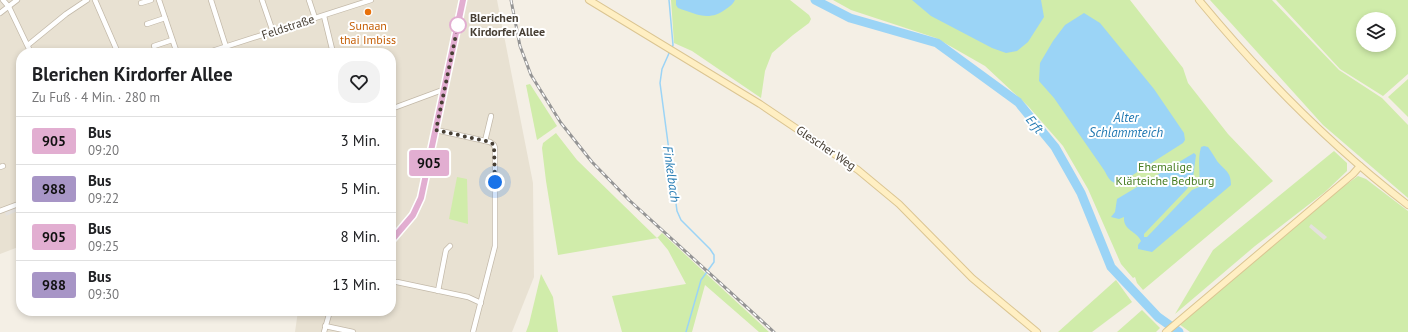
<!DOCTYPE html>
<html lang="de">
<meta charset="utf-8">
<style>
:root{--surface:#fff;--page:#f2f2f2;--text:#202124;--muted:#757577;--line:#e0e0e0}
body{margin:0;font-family:"PT Sans",sans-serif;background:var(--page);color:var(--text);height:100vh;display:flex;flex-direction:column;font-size:15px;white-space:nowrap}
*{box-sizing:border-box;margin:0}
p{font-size:13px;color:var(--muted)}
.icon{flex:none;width:22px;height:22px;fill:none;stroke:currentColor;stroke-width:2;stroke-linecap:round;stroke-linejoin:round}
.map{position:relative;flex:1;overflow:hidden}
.side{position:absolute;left:16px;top:48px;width:380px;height:268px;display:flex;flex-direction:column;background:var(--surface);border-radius:16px;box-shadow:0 2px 6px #0003}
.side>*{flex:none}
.badge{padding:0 8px;border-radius:3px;font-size:14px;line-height:26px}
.controls{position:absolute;left:1356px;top:12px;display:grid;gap:8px}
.controls a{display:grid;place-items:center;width:40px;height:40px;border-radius:50%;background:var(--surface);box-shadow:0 2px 6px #0003;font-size:20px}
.you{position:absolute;width:20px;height:20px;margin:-10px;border:3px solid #fff;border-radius:50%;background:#1a73e8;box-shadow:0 0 0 6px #1a73e833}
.map>.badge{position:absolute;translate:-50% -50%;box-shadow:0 0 0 2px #fff}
.round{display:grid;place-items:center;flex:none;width:42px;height:42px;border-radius:16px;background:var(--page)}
.overview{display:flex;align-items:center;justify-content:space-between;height:68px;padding:0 16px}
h1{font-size:19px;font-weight:800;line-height:30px}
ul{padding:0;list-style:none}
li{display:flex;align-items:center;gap:12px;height:48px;padding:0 16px;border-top:1px solid var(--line)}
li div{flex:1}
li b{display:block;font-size:15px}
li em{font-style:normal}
li .badge{min-width:44px;font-weight:700;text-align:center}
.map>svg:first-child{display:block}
.residential{fill:#e8e1d2}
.green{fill:#d0ecaa;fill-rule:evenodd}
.parking{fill:#e4e1dd}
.water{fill:#9bd4f6}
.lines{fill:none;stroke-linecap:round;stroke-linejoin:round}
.stream{stroke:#9bd4f6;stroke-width:1.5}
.river{stroke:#9bd4f6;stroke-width:9}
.street-casing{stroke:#c3b9a9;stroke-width:6}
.secondary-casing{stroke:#dbc592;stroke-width:8}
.street{stroke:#fff;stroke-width:4.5}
.secondary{stroke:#ffefc3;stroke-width:6}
.rail-casing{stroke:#959595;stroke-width:3}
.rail{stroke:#fff;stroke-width:1.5;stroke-dasharray:4.5;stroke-linecap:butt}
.line-casing{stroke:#fff;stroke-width:9}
.line{stroke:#e2aed1;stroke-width:6}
.walk{stroke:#473f34;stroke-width:4;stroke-dasharray:0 7.2}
.food-dot{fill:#e8710a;stroke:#fff;stroke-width:1.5}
.stop-dot{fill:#fff;stroke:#e2aed1;stroke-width:2}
.labels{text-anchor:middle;stroke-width:4;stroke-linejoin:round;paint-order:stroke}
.stop-label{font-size:12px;font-weight:bold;fill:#473f34;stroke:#fff;text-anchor:start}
.food-label{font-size:12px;fill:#c56008;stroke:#fff}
.street-label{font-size:12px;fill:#473f34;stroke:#fff}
.park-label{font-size:12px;fill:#477d22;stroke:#fff}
.water-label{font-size:13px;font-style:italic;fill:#237ab2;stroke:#fff}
</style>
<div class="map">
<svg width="1408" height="332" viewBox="0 0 1408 332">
<rect width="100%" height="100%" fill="#f4efe5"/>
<polygon class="residential" points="0,0 497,0 533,183 534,277 512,332 295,332 298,311 391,311 391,53 21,53 21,246 0,254"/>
<g class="green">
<polygon points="671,0 790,0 809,15 811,19 809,23 793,35 772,53 765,71 761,98 692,51 674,43"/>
<polygon points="833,0 1130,0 1183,68 1188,83 1228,134 1273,181 1143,290 1137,283 1135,277 1133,278 1121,264 1088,189 1063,146 1028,106 985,66 936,38 851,10"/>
<polygon points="1210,0 1272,0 1339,70 1382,98 1408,125 1408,198 1323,125"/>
<path d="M1276,0H1408V74L1383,96L1340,69ZM1363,19H1389V45H1363Z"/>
<polygon points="1408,79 1408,117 1388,97"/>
<polygon points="530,84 557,126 537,140 526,85"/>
<polygon points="556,133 577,160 657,238 662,233 769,332 759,332 705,285 692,332 622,332 612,296 686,284 668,250 658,238 558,255 546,181 542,148 543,143"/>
<polygon points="1334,151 1347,163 1347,171 1325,192 1255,246 1175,314 1213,250"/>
<polygon points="1358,176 1366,179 1408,211 1408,332 1190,332 1179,324 1333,194"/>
<polygon points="457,177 467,179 468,224 449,219"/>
<polygon points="541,274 553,297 558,332 526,332 529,324"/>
<polygon points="1116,280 1132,302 1092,332 1058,332"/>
<polygon points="1142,310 1160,328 1156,332 1117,332"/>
</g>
<g class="parking">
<polygon points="19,207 20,210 6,216 5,212"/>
<polygon points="1311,224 1327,237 1324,240 1309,227"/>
</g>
<g class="water">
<path d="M676,0H735C733,4 730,6 726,9C709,22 696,14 678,8L676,5Z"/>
<polygon points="912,0 1041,0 1044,17 1028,42 1017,51 1006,53 992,48 931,16"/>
<path d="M1084,13L1100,23L1154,89L1184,133L1185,140L1183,143L1120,183C1111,185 1108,177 1104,170L1054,98L1039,81L1040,63L1053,41L1065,25Z"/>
<path d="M1204,146L1208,147C1211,151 1214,156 1217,161C1225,171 1231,171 1231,185L1152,252L1138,249V245L1141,241C1137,231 1123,231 1124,217L1119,219L1111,217L1115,212L1117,199L1194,153L1196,155L1193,178L1187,189L1144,234V237H1147L1192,190L1199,187C1201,174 1197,161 1201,147Z"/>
</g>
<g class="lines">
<g class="stream">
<polyline points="669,0 673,45 672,48"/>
<polyline points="670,51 662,69 660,83 677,211 681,220 710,249 714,255 714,262 701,280 686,332"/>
</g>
<polyline class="river" points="815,0 850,18 937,43 1018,102 1055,147 1081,193 1111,267 1158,317 1179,332"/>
<g class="street-casing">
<g id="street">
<polyline points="3,0 9,7 31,53"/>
<polyline points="95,0 118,53"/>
<polyline points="159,0 177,53"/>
<polyline points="211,0 226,47"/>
<polyline points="262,0 273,32"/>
<polyline points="309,0 315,18"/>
<polyline points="141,3 151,0"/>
<polyline points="0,13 17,0"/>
<polyline points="324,16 333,53"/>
<polyline points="147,24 165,18"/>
<polyline points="28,45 66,14 87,0"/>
<polyline points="154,46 172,40"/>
<polyline points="206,53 371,0"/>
<polyline points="391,109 445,89"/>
<polyline points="436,130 490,142 494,145 495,148 495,246 473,332"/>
<polyline points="485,141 491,116"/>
<polyline points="0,167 3,166"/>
<polyline points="0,211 21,203"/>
<polyline points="391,241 413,215 421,198 463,0"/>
<polyline points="397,282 468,297 481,303"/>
<polyline points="438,291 446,250 450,246"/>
<polyline points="325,326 353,332"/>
<polyline points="324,332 330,311"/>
</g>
</g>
<g class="secondary-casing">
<g id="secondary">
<polyline points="589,0 760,104 858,170 899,204 972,278 1037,332"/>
<path d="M1199,0C1261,75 1331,146 1408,205"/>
<polyline points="1166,332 1353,174 1360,166"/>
</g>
</g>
<use href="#street" class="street"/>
<use href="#secondary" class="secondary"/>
<g class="rail-casing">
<polyline id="rail" points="511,0 520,46 531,75 561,123 592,162 629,200 774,332"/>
</g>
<use href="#rail" class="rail"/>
</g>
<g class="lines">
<g class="line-casing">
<polyline id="line" points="391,241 413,215 421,198 463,0"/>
</g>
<use href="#line" class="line"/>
<polyline class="walk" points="458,25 436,130 490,142 494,145 495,182"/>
</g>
<circle class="food-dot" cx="368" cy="12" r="4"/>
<circle class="stop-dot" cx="458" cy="25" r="8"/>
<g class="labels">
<g class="stop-label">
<text x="470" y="22">Blerichen<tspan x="470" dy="14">Kirdorfer Allee</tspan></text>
</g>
<g class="food-label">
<text x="368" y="30">Sunaan<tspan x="368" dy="14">thai Imbiss</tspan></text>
</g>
<g class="street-label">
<text transform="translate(288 27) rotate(-18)" y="4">Feldstraße</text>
<text transform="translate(826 148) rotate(34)" y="4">Glescher Weg</text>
</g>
<g class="park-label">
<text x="1165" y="171">Ehemalige<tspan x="1165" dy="14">Klärteiche Bedburg</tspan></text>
</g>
<g class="water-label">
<text x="1126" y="122">Alter<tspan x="1126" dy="15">Schlammteich</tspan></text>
<text transform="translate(1035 124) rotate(51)" y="5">Erft</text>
<text transform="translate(672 174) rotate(82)" y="5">Finkelbach</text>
</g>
</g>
</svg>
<div class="controls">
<a><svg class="icon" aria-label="layers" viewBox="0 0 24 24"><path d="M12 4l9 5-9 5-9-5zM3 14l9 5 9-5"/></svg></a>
</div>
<div class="you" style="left:495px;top:182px"></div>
<b class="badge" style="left:429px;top:163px;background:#e2aed1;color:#111">905</b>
<section class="side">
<div class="overview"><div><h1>Blerichen Kirdorfer Allee</h1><p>Zu Fuß · 4 Min. · 280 m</p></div><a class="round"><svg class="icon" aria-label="heart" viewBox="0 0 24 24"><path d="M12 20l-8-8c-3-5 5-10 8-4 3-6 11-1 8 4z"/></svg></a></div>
<ul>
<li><span class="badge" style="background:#e2aed1;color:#111">905</span><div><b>Bus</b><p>09:20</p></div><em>3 Min.</em></li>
<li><span class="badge" style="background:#a795c6;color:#111">988</span><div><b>Bus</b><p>09:22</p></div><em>5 Min.</em></li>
<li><span class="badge" style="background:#e2aed1;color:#111">905</span><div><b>Bus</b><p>09:25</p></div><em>8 Min.</em></li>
<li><span class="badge" style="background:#a795c6;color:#111">988</span><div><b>Bus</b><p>09:30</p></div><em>13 Min.</em></li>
</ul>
</section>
</div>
